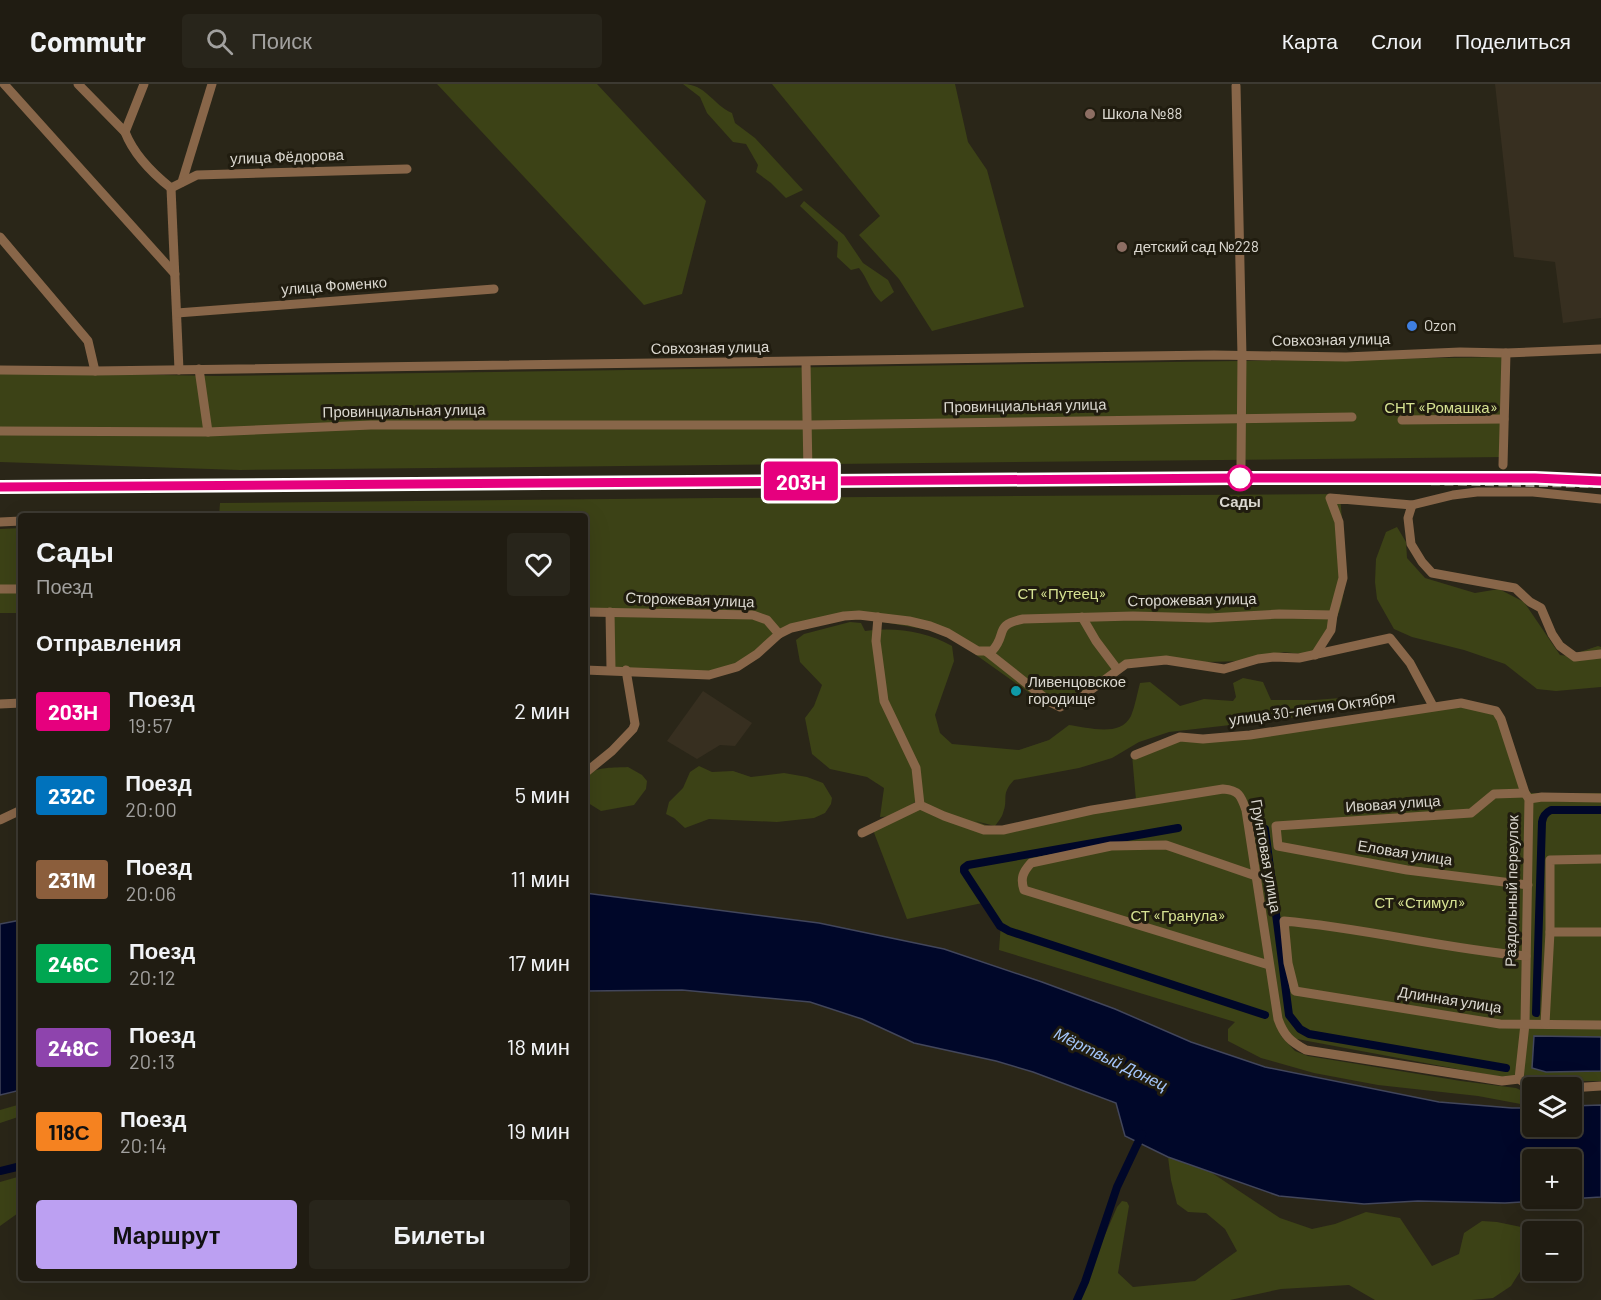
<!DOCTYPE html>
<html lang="ru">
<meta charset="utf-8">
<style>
:root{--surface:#201c12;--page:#28251b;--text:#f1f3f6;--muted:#a2a19f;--line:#3d3a32;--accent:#bca0f2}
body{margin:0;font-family:Barlow,sans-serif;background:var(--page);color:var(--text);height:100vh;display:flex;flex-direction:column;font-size:22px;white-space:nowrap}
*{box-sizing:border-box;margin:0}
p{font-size:20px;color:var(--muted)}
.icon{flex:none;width:33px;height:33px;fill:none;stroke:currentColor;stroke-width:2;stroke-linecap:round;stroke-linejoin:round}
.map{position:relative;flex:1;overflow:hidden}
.details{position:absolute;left:18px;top:429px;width:570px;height:768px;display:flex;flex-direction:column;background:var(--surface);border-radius:6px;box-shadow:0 6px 24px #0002,0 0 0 2px var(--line)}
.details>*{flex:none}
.badge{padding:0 12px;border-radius:4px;font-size:21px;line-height:39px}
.tools{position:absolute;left:1522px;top:993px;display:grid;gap:12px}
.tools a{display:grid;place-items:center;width:60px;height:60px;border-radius:6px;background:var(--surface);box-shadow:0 6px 24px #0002,0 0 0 2px var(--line);font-size:30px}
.map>.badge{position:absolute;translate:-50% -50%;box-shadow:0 0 0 3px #fff}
h2{padding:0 18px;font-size:22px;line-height:54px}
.round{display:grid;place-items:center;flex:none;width:63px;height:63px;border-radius:6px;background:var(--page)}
.summary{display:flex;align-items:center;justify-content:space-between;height:102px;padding:0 18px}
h1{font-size:28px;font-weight:800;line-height:45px}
.primary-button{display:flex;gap:12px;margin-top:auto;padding:12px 18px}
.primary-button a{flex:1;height:69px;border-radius:6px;background:var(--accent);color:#111;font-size:24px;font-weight:800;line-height:69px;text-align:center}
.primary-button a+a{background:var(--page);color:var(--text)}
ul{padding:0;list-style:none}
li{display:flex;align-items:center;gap:18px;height:84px;padding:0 18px}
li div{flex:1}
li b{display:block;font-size:22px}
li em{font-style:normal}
li .badge{min-width:66px;font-weight:700;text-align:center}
header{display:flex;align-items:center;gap:36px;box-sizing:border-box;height:84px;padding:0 30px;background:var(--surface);border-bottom:2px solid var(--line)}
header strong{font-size:28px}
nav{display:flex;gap:33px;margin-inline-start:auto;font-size:21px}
.search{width:420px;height:54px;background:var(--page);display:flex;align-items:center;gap:15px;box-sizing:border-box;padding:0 21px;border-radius:6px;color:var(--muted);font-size:22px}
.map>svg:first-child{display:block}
.industrial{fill:#372f20}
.green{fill:#3c4216}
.water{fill:#000729;stroke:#42465b;stroke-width:1.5;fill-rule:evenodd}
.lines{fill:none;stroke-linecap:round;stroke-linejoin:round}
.canal{stroke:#000729;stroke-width:8}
.minor{stroke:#886649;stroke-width:9}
.rail{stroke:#a5a298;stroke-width:2;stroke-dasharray:9 4.5;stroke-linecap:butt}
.line-casing{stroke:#fff;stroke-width:14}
.line{stroke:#e6007e;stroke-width:9}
.education-dot{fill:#8d6e63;stroke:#201c0f;stroke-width:2}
.shop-dot{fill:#3f7fe0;stroke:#201c0f;stroke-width:2}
.stop-dot{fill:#fff;stroke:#e6007e;stroke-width:3}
.culture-dot{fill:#0f9aa8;stroke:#201c0f;stroke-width:2}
.labels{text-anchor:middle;stroke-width:6;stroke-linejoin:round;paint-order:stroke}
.poi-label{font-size:15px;fill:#dbd8d0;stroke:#201c0f;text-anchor:start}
.street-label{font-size:15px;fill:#dbd8d0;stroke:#201c0f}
.park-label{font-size:15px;fill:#d6e292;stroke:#201c0f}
.stop-label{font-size:15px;font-weight:bold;fill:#dbd8d0;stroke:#201c0f}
.water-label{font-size:16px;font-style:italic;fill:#a5c7fc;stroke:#201c0f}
</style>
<header>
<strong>Commutr</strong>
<div class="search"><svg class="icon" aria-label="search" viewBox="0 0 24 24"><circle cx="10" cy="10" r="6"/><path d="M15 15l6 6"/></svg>Поиск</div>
<nav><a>Карта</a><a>Слои</a><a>Поделиться</a></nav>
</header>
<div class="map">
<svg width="1601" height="1216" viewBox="0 0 1601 1216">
<rect width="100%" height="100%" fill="#2a2618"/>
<g class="industrial">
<polygon points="1495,0 1601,0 1601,234 1563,239 1555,178 1514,173"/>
<polygon points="703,607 752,639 735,662 720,661 697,675 667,657"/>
</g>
<g class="green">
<polygon points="437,0 597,0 706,117 682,210 644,221"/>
<path d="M683,0C706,0 712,20 732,29L735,39L755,54L803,106L786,114L771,99L756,88L758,81L746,60L733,58L707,29L700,13Z"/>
<polygon points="772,0 955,0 968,58 987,86 1024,223 932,247 899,195 859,151 880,132"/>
<path d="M804,117L844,151L863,179L888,196L894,208L881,218C870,208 868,195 859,184L851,186L837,173L838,158L800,122Z"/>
<polygon points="1506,273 1505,373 240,386 0,378 0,288 217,292"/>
<path d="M1340,410C1342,445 1351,495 1339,528C1332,544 1321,558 1310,571L1284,568L1244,577L1131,580L1081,618L1061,625L1048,622L955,556L934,547L872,536L823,535L789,544L725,589L612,587L610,527H585V432H219L220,419L716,414Z"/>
<polygon points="1397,443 1406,458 1407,474 1425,494 1475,509 1499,505 1524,518 1560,571 1568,572 1598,562 1601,563 1601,603 1556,607 1537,605 1505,580 1464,566 1412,553 1394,545 1377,515 1375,498 1376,475 1386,448"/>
<polygon points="21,444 21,529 0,529 0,445"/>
<path d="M850,538L861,539L865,547C895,543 925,547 952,562L954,577L935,631L940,649L952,660L1019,666L1049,656L1069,641C1087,643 1120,654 1131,632C1135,622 1137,610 1140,599L1150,598L1180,622L1204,615L1233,617L1236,613L1233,599L1243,594L1263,598L1271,616H1315L1340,614L1348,619L1334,629L1169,648L1139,658L1112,674L1079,684L1014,696C1000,711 1009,714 1003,729C1002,733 998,738 995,742L975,737L994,744L1136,716L1132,671L1178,655L1297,643L1439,620L1498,629L1525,702L1531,709H1601V997H1529L1500,993L1281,952L1295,967L1308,972L1461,997L1516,1004L1531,1011L1526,1021L1478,1012L1378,1001L1314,989L1261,974L1228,957V945L1235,938L999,866L1001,839L987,818L907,835L873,746L928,720L915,718L894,732L880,733L884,704L867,693L830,685L812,670L805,634L814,622L822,601L800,578L796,556L804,550Z"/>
<polygon points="699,682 712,688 733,687 751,693 784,689 807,693 823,699 832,714 831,720 825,729 814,734 777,738 709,735 685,744 674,734 666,730 669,718 683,704 690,688"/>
<path d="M628,683L642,691L647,697L646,705L634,721L601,727L585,717V692C597,682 614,684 628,683Z"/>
<polygon points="21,1020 21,1032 0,1039 0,1026"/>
<polygon points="1168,1073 1209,1087 1280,1134 1312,1145 1335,1140 1366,1128 1400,1134 1432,1182 1459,1170 1464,1149 1482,1137 1497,1138 1526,1144 1567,1143 1569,1147 1533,1148 1533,1167 1511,1202 1493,1214 1472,1216 1375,1216 1349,1201 1281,1205 1230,1216 1077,1216 1117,1123 1122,1117 1127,1118 1129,1122 1118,1189 1133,1203 1195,1197 1237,1167 1225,1145 1206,1129 1188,1128 1177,1120 1171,1096"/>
<polygon points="21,1092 21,1127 0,1142 0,1098"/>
</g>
<g class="water">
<path d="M585,809L819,839L944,865L1042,898L1115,925L1191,958L1265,983L1439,1018L1512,1024H1533V1042H1572V1022L1601,1021V1113L1505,1119L1418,1117L1364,1120L1279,1112L1168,1073L1125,1052L1116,1019L1033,988L996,977L914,959L862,935L810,918L682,906L585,907ZM1533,1076H1572V1114H1533Z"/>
<polygon points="21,836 21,1006 0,1011 0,840"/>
<polygon points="1534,952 1601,953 1601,987 1546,988 1532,984"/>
</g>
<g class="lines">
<g class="canal">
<polyline points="1178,744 968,781 964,784 964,787 1000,842 1009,847 1265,931"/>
<polyline points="1265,745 1289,931 1300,945 1309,950 1506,984"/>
<path d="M1536,929L1542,738C1543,732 1545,729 1551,726H1601"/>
<polyline points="0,1087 21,1082"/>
<polyline points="1077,1216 1085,1198 1117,1103 1142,1050"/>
</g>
<g class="minor">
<polyline points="4,0 175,190"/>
<polyline points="78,0 125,48"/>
<path d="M144,0L125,48C134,71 152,89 171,104"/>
<polyline points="1236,2 1242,272 1241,381"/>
<polyline points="182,98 212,0"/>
<polyline points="171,104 197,91 407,85"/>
<polyline points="171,104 179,286"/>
<polyline points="0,153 88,257 95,287"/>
<polyline points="177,229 494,205"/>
<polyline points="806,278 808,389"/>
<polyline points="199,285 208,348"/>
<polyline points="0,286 95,287 1214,271 1346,273 1460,268 1506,269 1601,265"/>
<polyline points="1402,336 1504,335"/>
<polyline points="0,347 208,348 371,341 809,341 1352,333"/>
<polyline points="1503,381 1506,269"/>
<polyline points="1412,421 1408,434 1411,460 1422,478 1432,489 1515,504 1530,518 1541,524 1552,550 1560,562 1575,573 1601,570"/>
<polyline points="0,438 21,437"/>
<polyline points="0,505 21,505"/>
<polyline points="585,528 753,531 767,536 779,550"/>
<polyline points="610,528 611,585"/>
<path d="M878,533L876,557L884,617L916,684L920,721L944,732L984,746H1003L1092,726L1223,705C1239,706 1241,712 1246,726L1278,935C1284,952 1291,958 1306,966L1502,997L1519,995L1527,1001L1542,1004"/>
<polyline points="1082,533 1096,557 1117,585"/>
<polyline points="987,568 1050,618 1060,623 1084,611 1126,580 1166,576 1224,585 1258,575 1274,573 1299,574 1390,554 1410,579 1433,622"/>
<polyline points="1315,571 1331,546 1333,531 1343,494 1339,438 1330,414 1412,421 1453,411 1477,408 1533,408 1601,415"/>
<path d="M585,586L709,591L737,583L757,570L779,550L791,544L844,532L859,531L909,537L930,542L948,549L978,567H992C1008,550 993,541 1023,535L1133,532L1209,534L1279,530L1333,531"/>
<polyline points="0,620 21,619"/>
<polyline points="1135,671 1180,653 1203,655 1250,651 1461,619 1496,627 1501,635 1525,709 1529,715 1525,940 1519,995"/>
<polyline points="585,689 612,667 633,645 635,640 626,586"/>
<polyline points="1525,709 1494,710 1471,729 1276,742 1278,762 1407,786 1528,801"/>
<polyline points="1529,715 1542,713 1601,714"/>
<polyline points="0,736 21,726"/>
<polyline points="862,749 920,721"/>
<path d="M1256,792L1166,761L1111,762L1031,779C1023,788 1020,794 1024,806L1269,881"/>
<polyline points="1550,848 1601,848"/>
<path d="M1526,872C1445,865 1365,844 1284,837L1288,879L1295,907L1500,940L1601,941"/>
<polyline points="1545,940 1550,848 1550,776 1601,775"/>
<polyline points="1570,1004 1601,1002"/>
</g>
<polyline class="rail" points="0,408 1240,397 1601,403"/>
</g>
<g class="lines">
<g class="line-casing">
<polyline id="line" points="0,403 1240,394 1535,394 1601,397"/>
</g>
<use href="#line" class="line"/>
</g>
<g class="education-dot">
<circle cx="1090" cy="30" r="6"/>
<circle cx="1122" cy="163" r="6"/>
</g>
<circle class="shop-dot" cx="1412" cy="242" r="6"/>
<circle class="stop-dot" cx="1240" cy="394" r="12"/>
<circle class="culture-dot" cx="1016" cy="607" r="6"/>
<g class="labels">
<g class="poi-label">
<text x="1102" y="35">Школа №88</text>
<text x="1134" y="168">детский сад №228</text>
<text x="1424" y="247">Ozon</text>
<text x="1028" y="603">Ливенцовское<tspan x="1028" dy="17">городище</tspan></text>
</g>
<g class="street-label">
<text transform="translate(287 73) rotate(-2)" y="5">улица Фёдорова</text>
<text transform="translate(334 202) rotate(-4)" y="5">улица Фоменко</text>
<text transform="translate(1331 256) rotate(-1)" y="5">Совхозная улица</text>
<text transform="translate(710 264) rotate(-1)" y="5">Совхозная улица</text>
<text transform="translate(1025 322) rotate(-1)" y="5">Провинциальная улица</text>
<text transform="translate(404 327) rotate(-1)" y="5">Провинциальная улица</text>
<text transform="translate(690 516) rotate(2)" y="5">Сторожевая улица</text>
<text transform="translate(1192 516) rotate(-1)" y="5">Сторожевая улица</text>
<text transform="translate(1312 625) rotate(-8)" y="5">улица 30-летия Октября</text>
<text transform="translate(1393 720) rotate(-4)" y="5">Ивовая улица</text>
<text transform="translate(1405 769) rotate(9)" y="5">Еловая улица</text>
<text transform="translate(1266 772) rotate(80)" y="5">Грунтовая улица</text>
<text transform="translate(1512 807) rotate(-89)" y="5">Раздольный переулок</text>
<text transform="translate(1450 916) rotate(9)" y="5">Длинная улица</text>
</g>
<g class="park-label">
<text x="1441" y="329">СНТ «Ромашка»</text>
<text x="1062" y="515">СТ «Путеец»</text>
<text x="1420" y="824">СТ «Стимул»</text>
<text x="1178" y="837">СТ «Гранула»</text>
</g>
<g class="stop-label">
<text x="1240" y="423">Сады</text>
</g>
<g class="water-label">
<text transform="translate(1111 975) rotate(26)" y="6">Мёртвый Донец</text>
</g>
</g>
</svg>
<div class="tools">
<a><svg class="icon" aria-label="layers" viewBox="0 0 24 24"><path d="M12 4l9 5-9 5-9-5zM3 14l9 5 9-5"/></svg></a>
<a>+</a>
<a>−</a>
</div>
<b class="badge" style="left:801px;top:397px;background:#e6007e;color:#fff">203Н</b>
<section class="details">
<div class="summary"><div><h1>Сады</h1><p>Поезд</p></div><a class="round"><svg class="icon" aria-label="heart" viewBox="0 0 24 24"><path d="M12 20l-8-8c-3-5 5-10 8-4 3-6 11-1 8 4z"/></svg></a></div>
<h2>Отправления</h2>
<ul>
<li><span class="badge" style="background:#e6007e;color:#fff">203Н</span><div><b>Поезд</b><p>19:57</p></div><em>2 мин</em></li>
<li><span class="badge" style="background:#0072bc;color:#fff">232C</span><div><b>Поезд</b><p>20:00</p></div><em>5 мин</em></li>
<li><span class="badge" style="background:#8b5e3c;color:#fff">231М</span><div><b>Поезд</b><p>20:06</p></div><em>11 мин</em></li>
<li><span class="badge" style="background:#00a651;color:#fff">246С</span><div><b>Поезд</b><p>20:12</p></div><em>17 мин</em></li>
<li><span class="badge" style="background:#8e44ad;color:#fff">248С</span><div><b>Поезд</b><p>20:13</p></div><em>18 мин</em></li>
<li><span class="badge" style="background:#f58220;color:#111">118С</span><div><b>Поезд</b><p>20:14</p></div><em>19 мин</em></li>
</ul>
<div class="primary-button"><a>Маршрут</a><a>Билеты</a></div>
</section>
</div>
